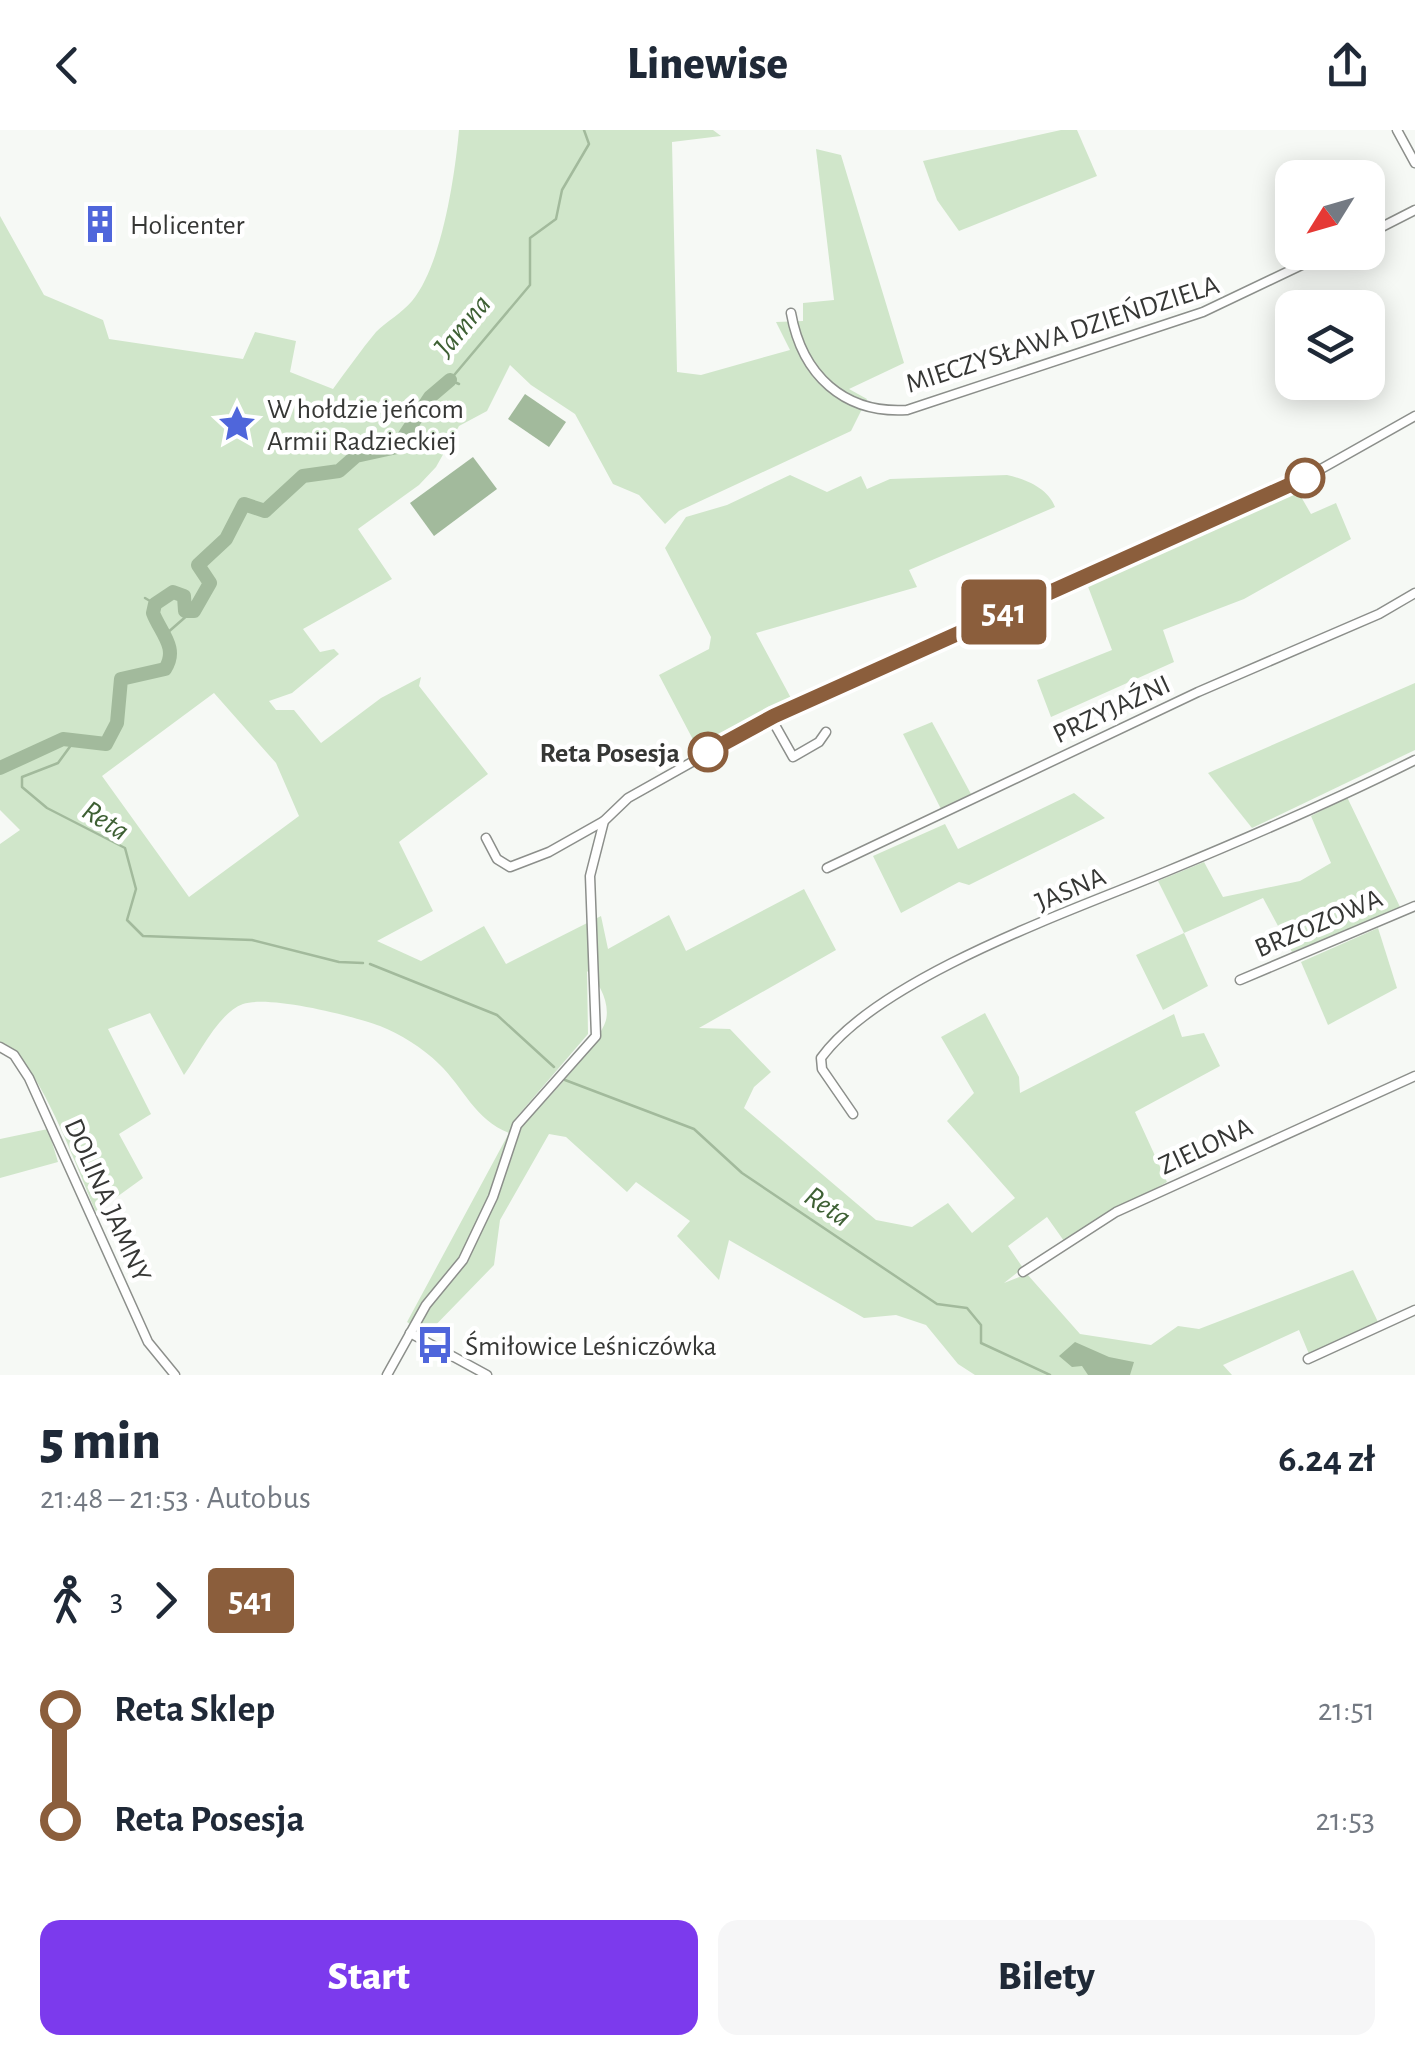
<!DOCTYPE html>
<html lang="pl">
<meta charset="utf-8">
<style>
:root{--surface:#fff;--page:#f6f6f7;--text:#1f2937;--muted:#747a83;--accent:#7c3aed}
body{margin:0;font-family:"Alegreya Sans",sans-serif;background:var(--page);color:var(--text);height:100vh;display:flex;flex-direction:column;font-size:38px;white-space:nowrap}
*{box-sizing:border-box;margin:0}
p{font-size:32px;color:var(--muted)}
.icon{flex:none;width:55px;height:55px;fill:none;stroke:currentColor;stroke-width:2;stroke-linecap:round;stroke-linejoin:round}
.map{position:relative;height:1245px;overflow:hidden}
.side{display:flex;flex-direction:column;background:var(--surface);flex:1}
.side>*{flex:none}
.badge{padding:0 20px;border-radius:8px;font-size:35px;line-height:65px}
.needle{width:65px;rotate:233deg}
.fabs{position:absolute;left:1275px;top:30px;display:grid;gap:20px}
.fabs a{display:grid;place-items:center;width:110px;height:110px;border-radius:20px;background:var(--surface);box-shadow:0 5px 25px #0003;font-size:50px}
.map>.badge{position:absolute;translate:-50% -50%;box-shadow:0 0 0 5px #fff}
.legs{display:flex;align-items:center;gap:15px;height:110px;padding:0 40px;font-size:32px}
.legs p{margin-inline-start:auto}
.headline{display:flex;align-items:center;justify-content:space-between;height:170px;padding:0 40px}
h1{font-size:55px;font-weight:800;line-height:75px}
.action{display:flex;gap:20px;margin-top:auto;padding:20px 40px}
.action a{flex:1;height:115px;border-radius:20px;background:var(--accent);color:#fff;font-size:40px;font-weight:800;line-height:115px;text-align:center}
.action a+a{background:var(--page);color:var(--text)}
ul{padding:0 40px;list-style:none}
li{display:flex;align-items:center;gap:35px;height:110px;font-size:38px}
li i{display:grid;place-items:center;width:15px;height:100%;margin:0 12px;background:currentColor}
li i::after{content:'';width:25px;height:25px;margin:-12px;border:8px solid;border-radius:50%;background:var(--surface)}
li p{margin-inline-start:auto}
li:first-child i{background:linear-gradient(#0000 50%,currentColor 0)}
li:last-child i{background:linear-gradient(currentColor 50%,#0000 0)}
header{display:flex;justify-content:space-between;align-items:center;height:130px;padding:0 40px;background:var(--surface);font-size:45px;font-weight:800}
.map>svg:first-child{display:block}
.green{fill:#d0e6ca;fill-rule:evenodd}
.water{fill:#a2ba9c}
.lines{fill:none;stroke-linecap:round;stroke-linejoin:round}
.stream{stroke:#a2ba9c;stroke-width:2.5}
.river{stroke:#a2ba9c;stroke-width:14}
.minor-casing{stroke:#8c8f8b;stroke-width:11}
.minor{stroke:#fff;stroke-width:8}
.line-1-casing{stroke:#fff;stroke-width:22}
.line-1{stroke:#8b5e3c;stroke-width:15}
.stop-1-dot{fill:#fff;stroke:#8b5e3c;stroke-width:5}
.labels{text-anchor:middle;stroke-width:9;stroke-linejoin:round;paint-order:stroke}
.poi-label{font-size:28px;fill:#363735;stroke:#fff;text-anchor:start}
.street-label{font-size:28px;fill:#363735;stroke:#fff}
.stop-label{font-size:28px;font-weight:bold;fill:#363735;stroke:#fff;text-anchor:end}
.water-label{font-size:30px;font-style:italic;fill:#3e6034;stroke:#fff}
</style>
<header><svg class="icon" aria-label="back" viewBox="0 0 24 24"><path d="M15 5l-7 7 7 7"/></svg>Linewise<svg class="icon" aria-label="share" viewBox="0 0 24 24"><path d="M12 15V3M7 8l5-5 5 5M5 13v7h14v-7"/></svg></header>
<div class="map">
<svg width="1415" height="1245" viewBox="0 0 1415 1245">
<rect width="100%" height="100%" fill="#f6f9f5"/>
<g class="green">
<path d="M459,0H713L721,6L672,12L677,242L701,245L790,220L776,192L803,191V173L834,170L816,19L841,25L904,233L849,259L867,269L851,301L679,381L665,394L639,365L613,354L575,284L531,255L510,235L487,281L459,296L436,337L419,355L358,399L392,449L303,499L320,522L334,519L339,524L292,563L269,571L276,580H294L321,613L381,568L421,547L419,556L488,644L399,712L433,781L377,811L421,831L484,796L506,834L601,786L608,819L669,785L686,821L804,759L836,820L699,898L730,899L771,942L754,957L744,978L876,1090L912,1097L948,1073L972,1103L1015,1068L947,991L974,963L941,907L985,883L1019,947L1020,963L1174,884L1182,907L1204,903L1220,936L1135,982L1167,1052L1064,1111L1047,1087L1008,1116L1023,1138L1004,1153L1027,1144L1080,1204L1151,1215L1178,1196L1199,1199L1353,1140L1378,1192L1309,1224L1299,1200L1223,1235L1232,1245H975L958,1234L926,1195L896,1185L864,1188L729,1110L719,1150L677,1106L690,1091L636,1052L627,1062L566,1007L549,1004L500,1090L494,1135L426,1205L407,1192L509,1003C475,990 464,958 439,934C423,918 400,904 380,896C353,886 269,865 243,874C218,883 199,925 184,945L150,883L108,899L151,984L119,1004L143,1048L96,1082C80,1046 36,922 0,912V714L20,700L0,680V86L44,165L103,190L109,209L243,229L255,202L296,211L290,242L333,259C347,240 361,220 376,202C387,191 402,183 412,171C442,135 455,45 459,0ZM214,563L276,633L299,686L189,767L102,646ZM587,841C599,852 610,872 606,890C600,913 532,991 510,1002L515,989L588,904Z"/>
<polygon points="1061,0 1077,0 1097,46 959,101 937,70 923,31"/>
<path d="M790,345L827,362L861,346L867,359L890,349L1007,345C1025,349 1048,358 1055,377L909,440L917,457L756,503L792,570L699,621L659,545L709,519L711,507L665,418L686,387L727,375Z"/>
<polygon points="1296,358 1311,384 1336,373 1351,409 1244,469 1163,500 1174,532 1051,587 1037,550 1112,520 1084,446"/>
<polygon points="1415,553 1415,620 1252,698 1208,643"/>
<polygon points="932,592 971,664 941,679 903,604"/>
<polygon points="1074,663 1105,688 969,755 959,752 901,783 873,726 945,694 958,719"/>
<polygon points="1347,667 1401,779 1292,822 1263,768 1184,803 1208,856 1163,880 1136,825 1184,803 1158,751 1204,732 1223,767 1300,751 1331,733 1311,686"/>
<polygon points="1378,798 1397,858 1328,895 1301,832"/>
<polygon points="48,999 58,1032 0,1048 0,1009"/>
</g>
<g class="water">
<polygon points="525,264 566,292 549,317 508,289"/>
<polygon points="473,327 497,359 434,406 410,373"/>
<polygon points="1075,1212 1109,1227 1134,1232 1130,1245 1088,1245 1082,1236 1072,1237 1059,1226"/>
</g>
<g class="lines">
<g class="stream">
<polyline points="459,254 450,250 530,155 530,108 556,89 562,60 589,14 584,0"/>
<polyline points="1151,422 1176,412"/>
<polyline points="145,468 155,474"/>
<polyline points="166,504 190,483"/>
<polyline points="77,607 58,633 22,647 22,657 47,678 125,718 136,759 127,790 143,806 252,810 339,832 363,833"/>
<polyline points="370,834 497,885 554,937"/>
<polyline points="565,950 694,999 742,1043 937,1174 967,1178 981,1195 981,1213 1050,1245"/>
</g>
<path class="river" d="M0,638L63,609L106,614L117,593L121,549L165,539C179,518 160,502 153,483L155,474L173,462L184,466L185,481H194L210,453L198,435L226,409L244,374L265,381L303,346L339,341L356,326L397,317L430,267L450,250"/>
<g class="minor-casing">
<g id="minor">
<polyline points="1397,0 1415,33"/>
<polyline points="1368,104 1415,80"/>
<path d="M791,183C802,245 844,284 907,280L1203,182L1329,122"/>
<polyline points="771,588 793,627 819,612 826,602"/>
<polyline points="486,708 497,729 510,737 549,722 604,691"/>
<polyline points="827,738 1198,562 1379,484 1415,463"/>
<polyline points="1240,850 1415,776"/>
<polyline points="0,917 14,925 29,948 148,1212 175,1245"/>
<path d="M853,984L822,939L821,928C880,847 1071,781 1165,742C1250,707 1333,671 1415,630"/>
<polyline points="1023,1142 1116,1082 1415,946"/>
<polyline points="410,1203 487,1245"/>
<polyline points="1308,1229 1415,1180"/>
<polyline points="387,1245 426,1175 463,1130 493,1067 517,995 596,906 590,746 604,691 628,668 774,586 1305,348 1415,286"/>
</g>
</g>
<use href="#minor" class="minor"/>
</g>
<g class="lines">
<g class="line-1-casing">
<polyline id="line-1" points="708,622 774,586 1305,348"/>
</g>
<use href="#line-1" class="line-1"/>
</g>
<defs>
<g id="building-bare" transform="scale(3)"><path d="M-4-6H4V6H1V3H-1V6H-4ZM-2.5-4.3h1.7v1.8h-1.7ZM.8-4.3h1.7v1.8H.8ZM-2.5-1h1.7V.8h-1.7ZM.8-1h1.7V.8H.8Z" fill="#4f66db" stroke="#fff" stroke-width="2.5" paint-order="stroke"/></g>
<g id="sight-bare" transform="scale(3)"><path d="M0-6L1.8-2.2L6-1.7L2.9 1.2L3.7 5.4L0 3.3L-3.7 5.4L-2.9 1.2L-6-1.7L-1.8-2.2Z" fill="#4f66db" stroke="#fff" stroke-width="2.5" paint-order="stroke"/></g>
<g id="bus-bare" transform="scale(3)"><path d="M-5-6H5V4H4V6H2V4H-2V6H-4V4H-5ZM-3.5-4V0h7V-4ZM-3.5 1.2v1.5H-2V1.2ZM2 1.2v1.5H3.5V1.2Z" fill="#4f66db" stroke="#fff" stroke-width="2.5" paint-order="stroke"/></g>
</defs>
<g fill-rule="evenodd">
<use href="#building-bare" x="100" y="94"/>
<use href="#sight-bare" x="237" y="294"/>
<use href="#bus-bare" x="435" y="1215"/>
</g>
<g class="stop-1-dot">
<circle cx="1305" cy="348" r="18"/>
<circle cx="708" cy="622" r="18"/>
</g>
<g class="labels">
<g class="poi-label">
<text x="130" y="104">Holicenter</text>
<text x="267" y="288">W hołdzie jeńcom<tspan x="267" dy="32">Armii Radzieckiej</tspan></text>
<text x="465" y="1225">Śmiłowice Leśniczówka</text>
</g>
<g class="street-label">
<text transform="translate(1062 203) rotate(-18)" y="10">MIECZYSŁAWA DZIEŃDZIELA</text>
<text transform="translate(1111 578) rotate(-25)" y="10">PRZYJAŹNI</text>
<text transform="translate(1070 758) rotate(-23)" y="10">JASNA</text>
<text transform="translate(1318 792) rotate(-23)" y="10">BRZOZOWA</text>
<text transform="translate(1205 1015) rotate(-25)" y="10">ZIELONA</text>
<text transform="translate(109 1070) rotate(66)" y="10">DOLINA JAMNY</text>
</g>
<g class="stop-label">
<text x="680" y="632">Reta Posesja</text>
</g>
<g class="water-label">
<text transform="translate(462 195) rotate(-50)" y="10">Jamna</text>
<text transform="translate(106 690) rotate(32)" y="10">Reta</text>
<text transform="translate(828 1076) rotate(34)" y="10">Reta</text>
</g>
</g>
</svg>
<div class="fabs">
<a><svg class="needle" viewBox="-14 -14 28 28"><path d="M0-13l5 13h-10z" fill="#e53935"/><path d="M0 13l5-13h-10z" fill="#747a83"/></svg></a>
<a><svg class="icon" aria-label="layers" viewBox="0 0 24 24"><path d="M12 4l9 5-9 5-9-5zM3 14l9 5 9-5"/></svg></a>
</div>
<b class="badge" style="left:1004px;top:482px;background:#8b5e3c;color:#fff">541</b>
</div>
<section class="side">
<div class="headline"><div><h1>5 min</h1><p>21:48 – 21:53 · Autobus</p></div><b>6.24 zł</b></div>
<div class="legs"><svg class="icon" aria-label="walk" viewBox="0 0 24 24"><circle cx="13" cy="4" r="2"/><path d="M13 8l-2 6 4 7M11 14l-3 7M7 12l3-4h3l4 4"/></svg>3<svg class="icon" aria-label="forward" viewBox="0 0 24 24"><path d="M9 5l7 7-7 7"/></svg><b class="badge" style="background:#8b5e3c;color:#fff">541</b></div>
<ul>
<li><i style="color:#8b5e3c"></i><b>Reta Sklep</b><p>21:51</p></li>
<li><i style="color:#8b5e3c"></i><b>Reta Posesja</b><p>21:53</p></li>
</ul>
<div class="action"><a>Start</a><a>Bilety</a></div>
</section>
